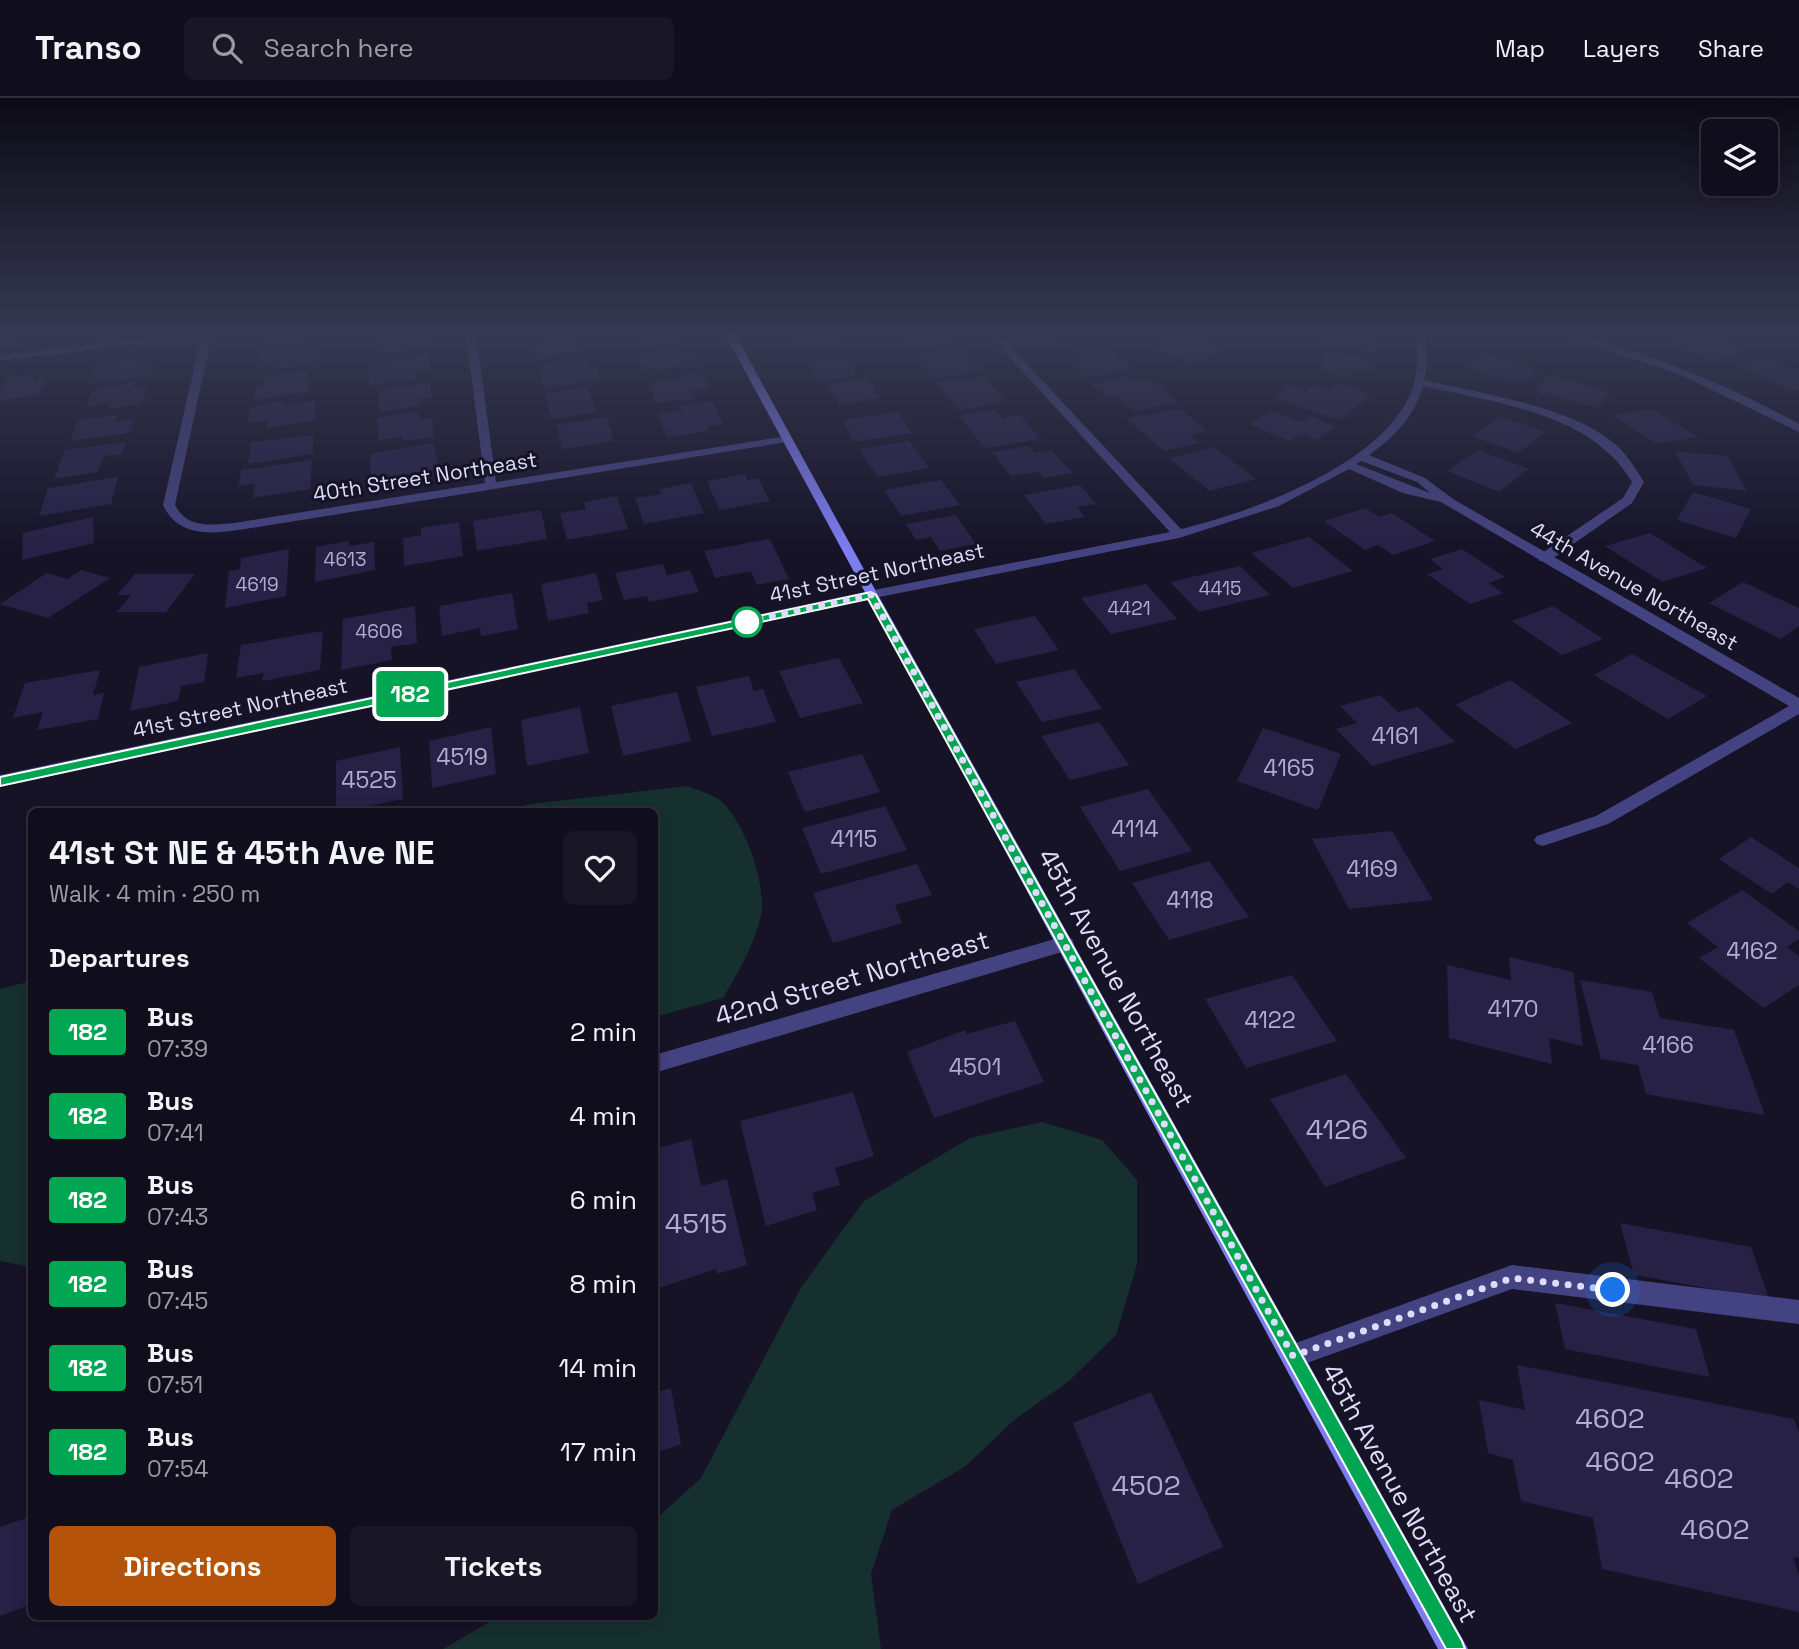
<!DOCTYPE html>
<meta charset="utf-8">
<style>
:root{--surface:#100e1d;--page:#191726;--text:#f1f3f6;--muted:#9c9ca4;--line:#302e3b;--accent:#b45309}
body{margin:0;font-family:"Space Grotesk",sans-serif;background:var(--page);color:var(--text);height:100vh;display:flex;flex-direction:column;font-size:26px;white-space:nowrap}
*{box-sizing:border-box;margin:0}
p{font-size:23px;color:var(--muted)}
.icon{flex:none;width:38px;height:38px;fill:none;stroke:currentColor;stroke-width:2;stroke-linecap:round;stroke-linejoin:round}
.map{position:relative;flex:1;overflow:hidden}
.details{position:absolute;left:28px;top:710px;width:630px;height:812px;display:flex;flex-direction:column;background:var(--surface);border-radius:10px;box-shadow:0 4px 18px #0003,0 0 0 2px var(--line)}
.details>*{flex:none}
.badge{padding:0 14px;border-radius:5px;font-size:24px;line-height:46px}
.tools{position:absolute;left:1701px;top:21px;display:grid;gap:14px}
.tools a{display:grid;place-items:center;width:77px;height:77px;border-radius:10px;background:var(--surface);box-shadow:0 4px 18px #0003,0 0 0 2px var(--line);font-size:35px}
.you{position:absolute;width:35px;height:35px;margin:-18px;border:5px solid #fff;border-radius:50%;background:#1a73e8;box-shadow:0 0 0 10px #1a73e833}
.map>.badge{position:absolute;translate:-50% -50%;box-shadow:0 0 0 4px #fff}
h2{padding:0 21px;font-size:26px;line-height:63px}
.round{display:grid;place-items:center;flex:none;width:74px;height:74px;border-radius:10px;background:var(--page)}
.summary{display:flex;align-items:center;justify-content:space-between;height:119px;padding:0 21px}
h1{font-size:33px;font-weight:700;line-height:52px}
.button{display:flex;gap:14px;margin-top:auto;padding:14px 21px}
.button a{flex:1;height:80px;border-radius:10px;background:var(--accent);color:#fff;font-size:28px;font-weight:700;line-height:80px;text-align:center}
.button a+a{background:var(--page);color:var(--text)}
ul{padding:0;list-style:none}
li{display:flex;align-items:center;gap:21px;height:84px;padding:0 21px}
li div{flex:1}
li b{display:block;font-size:26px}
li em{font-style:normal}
li .badge{min-width:77px;font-weight:700;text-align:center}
header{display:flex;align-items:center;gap:42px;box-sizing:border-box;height:98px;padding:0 35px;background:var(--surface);border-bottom:2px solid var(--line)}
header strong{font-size:33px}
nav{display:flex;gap:38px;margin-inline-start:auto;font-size:24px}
.search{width:490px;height:63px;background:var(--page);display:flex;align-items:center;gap:18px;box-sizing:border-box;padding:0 24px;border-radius:10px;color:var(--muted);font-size:26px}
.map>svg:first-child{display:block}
.green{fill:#16302f}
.building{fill:#272146}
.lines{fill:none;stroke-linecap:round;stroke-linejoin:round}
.lane{fill:#444381;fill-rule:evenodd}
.street{fill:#444381;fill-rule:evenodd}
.secondary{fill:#7d7df2;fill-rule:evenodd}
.line{fill:#00a651;stroke:#fff;stroke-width:2}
.walk{stroke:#dfdcfb;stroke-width:7;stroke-dasharray:0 12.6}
.stop-dot{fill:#fff;stroke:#00a651;stroke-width:3.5}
.labels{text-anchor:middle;stroke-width:6;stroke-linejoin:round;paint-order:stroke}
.far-number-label{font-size:19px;fill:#b1adce}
.far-street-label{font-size:21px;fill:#dfdcfb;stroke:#161327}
.number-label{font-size:23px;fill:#b1adce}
.street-label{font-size:26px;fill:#dfdcfb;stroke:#161327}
.near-number-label{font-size:28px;fill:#b1adce}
</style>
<header>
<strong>Transo</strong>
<div class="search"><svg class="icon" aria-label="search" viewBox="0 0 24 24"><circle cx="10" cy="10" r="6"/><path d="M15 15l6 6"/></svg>Search here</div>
<nav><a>Map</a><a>Layers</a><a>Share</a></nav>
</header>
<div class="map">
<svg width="1799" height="1551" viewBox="0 0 1799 1551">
<rect width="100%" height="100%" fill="#161327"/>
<g class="green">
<path d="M688,688C697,692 709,695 718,701C743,718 767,787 761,817C755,847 738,874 723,900L655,919L654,714H496L531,706Z"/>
<polygon points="31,883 32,883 31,1169 0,1163 0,891"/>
<polygon points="1042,1024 1102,1042 1137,1082 1137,1166 1116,1237 1069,1283 1013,1323 966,1368 892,1412 871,1476 881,1551 443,1551 498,1519 654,1519 655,1422 701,1380 802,1188 864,1103 970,1040"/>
</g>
<g class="building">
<polygon points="0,236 20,236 17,241 0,243"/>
<polygon points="311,236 310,240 262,247 264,237"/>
<polygon points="394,236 428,237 429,250 379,256 379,238"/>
<polygon points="636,236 674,236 678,244 647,248 645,245 640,245"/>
<polygon points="788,236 835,236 842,245 798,251"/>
<polygon points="897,236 948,236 956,244 909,251"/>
<polygon points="1147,236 1190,236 1226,253 1187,266 1153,249 1165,245"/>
<polygon points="1316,236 1347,236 1377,242 1377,255 1330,249 1330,242 1315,240"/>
<polygon points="1684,236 1701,236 1746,252 1718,264 1682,251 1687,248 1669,242"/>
<polygon points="576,238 581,254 536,260 533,249 543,247 542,243"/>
<polygon points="287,248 287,252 319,248 317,265 278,271 279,263 259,266 261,252"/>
<polygon points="1108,248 1134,271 1086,279 1071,264 1085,262 1075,253"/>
<polygon points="961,249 981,273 934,280 915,256"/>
<polygon points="674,251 676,257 695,255 700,268 642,272 637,255"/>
<polygon points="1325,254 1376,262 1372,275 1355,273 1353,279 1318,274"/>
<polygon points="1480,255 1537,270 1524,286 1466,271"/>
<polygon points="429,256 430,271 415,273 416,280 369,287 369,267"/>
<polygon points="845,259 858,277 819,283 807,265"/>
<polygon points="1767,259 1799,274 1799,291 1792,293 1735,266"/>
<polygon points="137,261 135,267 155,265 151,277 88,285 95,266"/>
<polygon points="587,262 589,270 597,268 600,282 543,289 539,268"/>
<polygon points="310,271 308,294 254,302 256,289 264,288 265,277"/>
<polygon points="702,273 709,289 691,292 694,300 656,305 649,285 679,281 677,277"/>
<polygon points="36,276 32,283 46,281 38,297 0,302 0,295 8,279"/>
<polygon points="1549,277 1610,294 1598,310 1535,293"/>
<polygon points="983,278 1006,304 957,312 936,285"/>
<polygon points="1130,278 1137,283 1150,281 1179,304 1135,313 1116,298 1108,300 1091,286"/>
<polygon points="867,281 881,300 840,307 827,287"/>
<polygon points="136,284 133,291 147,289 141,306 109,311 111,305 86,309 92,293"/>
<polygon points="430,284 432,299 420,300 421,307 379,314 378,292"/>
<polygon points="1338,286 1371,297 1340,322 1273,300 1290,288 1306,293 1314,287 1330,292"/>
<polygon points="587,289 596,314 552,321 545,296"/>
<polygon points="285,303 284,307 315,303 315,322 266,330 267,322 248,325 250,309"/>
<polygon points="712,303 723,326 707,329 709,333 667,340 658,316 683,313 681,308"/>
<polygon points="1180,311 1208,333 1190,337 1200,345 1164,353 1127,321"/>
<polygon points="1652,311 1698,339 1656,346 1612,317"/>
<polygon points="995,312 1002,320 1020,317 1041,341 985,350 959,318"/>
<polygon points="1272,313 1299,324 1310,318 1337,329 1315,342 1301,336 1290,343 1249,326"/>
<polygon points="418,314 419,322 432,320 434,339 403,343 403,339 378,342 377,320"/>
<polygon points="898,314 912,335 854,344 842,322"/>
<polygon points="117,317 115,324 134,321 130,335 70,343 78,322"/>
<polygon points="1500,318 1546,334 1518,355 1472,338"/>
<polygon points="607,319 614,343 562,351 556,327"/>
<polygon points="313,337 313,356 248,366 251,344"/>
<polygon points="909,343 929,370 878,379 859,351"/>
<polygon points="126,344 122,356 103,359 98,374 54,381 65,352"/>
<polygon points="434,345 438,371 371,382 370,356"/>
<polygon points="1028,348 1034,355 1052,352 1072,375 1044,380 1039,374 1011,378 992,354"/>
<polygon points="1214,349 1256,381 1210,393 1169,360"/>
<polygon points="1477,352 1529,371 1499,394 1447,373"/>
<polygon points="1675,353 1727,358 1747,393 1693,387"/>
<polygon points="312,362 310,391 253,400 255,385 238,388 241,372"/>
<polygon points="745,376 747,382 758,380 770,403 719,412 707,383"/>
<polygon points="118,379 111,406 39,418 48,390"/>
<polygon points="941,382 960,407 901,418 884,392"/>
<polygon points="691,385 704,415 644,426 635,400 661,396 659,391"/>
<polygon points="1080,387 1096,406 1077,409 1085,419 1046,426 1024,397"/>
<polygon points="1693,394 1751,411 1736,440 1677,422"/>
<polygon points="617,398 628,431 567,442 560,415 586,411 584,404"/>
<polygon points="1365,410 1379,419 1392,415 1435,443 1393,457 1378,447 1365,452 1324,423"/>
<polygon points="541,412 547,441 477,453 473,423"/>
<polygon points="956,417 976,446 940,453 931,439 916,442 906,426"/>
<polygon points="93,419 94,445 22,462 23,435"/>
<polygon points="459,424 463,458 404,468 403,440 421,437 421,430"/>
<polygon points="1650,435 1707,470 1662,484 1605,448"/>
<polygon points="1309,439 1353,473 1293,490 1251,455"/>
<polygon points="770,441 789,481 757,487 751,473 715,480 704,453"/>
<polygon points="349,443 349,448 374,444 375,472 315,484 316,449"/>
<polygon points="289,451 286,498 225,510 229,473 240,471 241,460"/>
<polygon points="1462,451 1505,479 1489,485 1503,495 1470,506 1427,476 1443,471 1430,461"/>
<polygon points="663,466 667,477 690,472 699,494 649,504 647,498 624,502 615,475"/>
<polygon points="1240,468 1270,497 1199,514 1170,484"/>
<polygon points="81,472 110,480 48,520 0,506 47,475 67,481"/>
<polygon points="596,475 603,502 587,505 589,515 548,523 541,486"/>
<polygon points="135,476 195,476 166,514 117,514 131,497 117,497"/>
<polygon points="1743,484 1799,510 1799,528 1781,541 1709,505"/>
<polygon points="1146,486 1177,521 1111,536 1081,500"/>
<polygon points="512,495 518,531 481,538 480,530 442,538 439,508"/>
<polygon points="415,508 417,545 391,549 392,562 341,572 343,521"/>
<polygon points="1553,508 1603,541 1562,557 1512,523"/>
<polygon points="1035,518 1059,552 996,566 974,531"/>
<polygon points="323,533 320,572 262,583 264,575 236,580 241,547"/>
<polygon points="208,555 204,584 181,588 178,603 130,613 139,569"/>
<polygon points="1632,556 1707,598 1668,621 1594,577"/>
<polygon points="839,560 863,605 800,620 779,573"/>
<polygon points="1074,571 1102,611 1042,624 1016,584"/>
<polygon points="100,572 93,597 104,595 98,621 37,632 43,614 13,620 25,585"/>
<polygon points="749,578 754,593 763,591 776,624 712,638 696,589"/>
<polygon points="1510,582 1572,625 1516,651 1455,607"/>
<polygon points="677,594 691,643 623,658 611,608"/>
<polygon points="1380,597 1398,614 1418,609 1455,644 1372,668 1336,631 1357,625 1340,608"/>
<polygon points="580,609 589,655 527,668 521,622"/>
<polygon points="1099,624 1129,667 1070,682 1041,638"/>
<polygon points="491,629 496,676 432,690 429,643"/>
<polygon points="1263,630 1341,656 1318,712 1237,683"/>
<polygon points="400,649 403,701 336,714 336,663"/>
<polygon points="862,656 880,694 805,714 788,674"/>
<polygon points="1148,691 1192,753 1120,773 1080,709"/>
<polygon points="885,708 907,752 821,776 802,730"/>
<polygon points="1392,733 1433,802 1349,811 1312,741"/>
<polygon points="1751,739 1799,770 1799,791 1788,784 1772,796 1719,761"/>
<polygon points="1209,763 1249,819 1169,842 1132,785"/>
<polygon points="917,766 932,797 895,807 902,825 833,845 813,795"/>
<polygon points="1742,792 1799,833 1799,841 1787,849 1799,858 1799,887 1764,910 1699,860 1718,849 1687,825"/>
<polygon points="1509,859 1573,874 1583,948 1549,940 1552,966 1449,940 1447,867 1511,882"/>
<polygon points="1292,877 1337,943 1246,970 1205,901"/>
<polygon points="1580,882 1652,894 1660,920 1734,932 1765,1017 1646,996 1638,967 1601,961"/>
<polygon points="1015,923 1044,984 934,1020 907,954 965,932 967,936"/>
<polygon points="1346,976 1406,1060 1325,1089 1270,1001"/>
<polygon points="853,994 874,1058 835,1070 840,1087 812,1095 817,1112 766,1128 740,1023"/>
<polygon points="691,1041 701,1088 727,1081 747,1167 717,1176 716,1171 659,1190 654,1162 654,1051"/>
<polygon points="1620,1125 1751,1149 1769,1201 1634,1177"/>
<polygon points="1555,1205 1696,1231 1710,1279 1565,1251"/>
<polygon points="1517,1267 1794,1321 1799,1335 1799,1460 1793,1459 1799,1477 1799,1514 1602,1471 1593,1420 1521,1403 1513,1362 1488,1355 1479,1302 1525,1312"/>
<polygon points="671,1290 681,1346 654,1355 654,1295"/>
<polygon points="1151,1294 1223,1449 1138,1486 1073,1325"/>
<polygon points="32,1418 32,1506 0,1518 0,1429"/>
</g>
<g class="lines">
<g class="lane">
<path d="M1420,281C1479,296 1566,306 1614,345C1627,356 1635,370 1644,384L1632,405L1549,463H1539V457L1623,400L1632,384C1589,312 1491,305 1416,286L1415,284Z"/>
<polygon points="1512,1167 1799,1202 1799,1226 1512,1191 1293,1270 1284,1267 1281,1258 1284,1249 1293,1246"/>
</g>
<g class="street">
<polygon points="175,236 202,236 197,239 0,263 0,257"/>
<path d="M202,236H212L175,407C187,431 211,427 234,425L485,385L466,236H476L496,384L787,338L793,341L787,344L258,429C224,434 181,445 163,407Z"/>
<path d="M988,236H998L1003,241L1063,236L1058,239L1008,246L1181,431C1252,414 1388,365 1413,289C1419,271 1417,254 1415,236H1425C1433,289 1413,327 1369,357L1425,380L1453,401L1799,600V616L1608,726L1543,748L1537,746L1534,742L1537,738L1596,718L1789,608L1441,404L1403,395L1349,371L1279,408L1179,440L869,501L0,689V677L869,493L1170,434ZM1361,363L1417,384L1430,395L1356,366Z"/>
<path d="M1557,236C1577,235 1596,242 1615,248C1679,267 1741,294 1799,326V334L1681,277Z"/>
<polygon points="1065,838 1072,841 1074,846 1072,851 654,975 654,957"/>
</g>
<polygon class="secondary" points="725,236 735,236 878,497 1468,1551 1438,1551"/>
</g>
<linearGradient id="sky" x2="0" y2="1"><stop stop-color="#0c0a15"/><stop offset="0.52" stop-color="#363952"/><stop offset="1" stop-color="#363952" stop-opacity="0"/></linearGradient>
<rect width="1799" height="453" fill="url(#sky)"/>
<polygon class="line" points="871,494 876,497 1462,1543 1465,1551 1446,1551 868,501 0,688 0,679"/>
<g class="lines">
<polyline class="walk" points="747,524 735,526 871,497 1293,1258 1512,1180 1613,1192"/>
</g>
<circle class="stop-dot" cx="747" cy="524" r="14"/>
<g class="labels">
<g class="far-number-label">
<text x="345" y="468">4613</text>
<text x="257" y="493">4619</text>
<text x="1220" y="497">4415</text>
<text x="1129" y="517">4421</text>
<text x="379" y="540">4606</text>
</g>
<g class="far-street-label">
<text transform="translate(425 379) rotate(-9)" y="7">40th Street Northeast</text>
<text transform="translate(877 475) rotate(-12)" y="7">41st Street Northeast</text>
<text transform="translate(1634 488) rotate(30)" y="7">44th Avenue Northeast</text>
<text transform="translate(240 610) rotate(-12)" y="7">41st Street Northeast</text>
</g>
<g class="number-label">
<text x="1395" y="646">4161</text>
<text x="462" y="667">4519</text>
<text x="1289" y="678">4165</text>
<text x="369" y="690">4525</text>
<text x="1135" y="739">4114</text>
<text x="854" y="749">4115</text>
<text x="1372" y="779">4169</text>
<text x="1190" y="810">4118</text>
<text x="1752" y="861">4162</text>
<text x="1513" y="919">4170</text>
<text x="1270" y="930">4122</text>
<text x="1668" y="955">4166</text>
<text x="975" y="977">4501</text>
</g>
<g class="street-label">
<text transform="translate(852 880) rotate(-16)" y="9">42nd Street Northeast</text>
<text transform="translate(1116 880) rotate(61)" y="9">45th Avenue Northeast</text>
<text transform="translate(1400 1395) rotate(61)" y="9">45th Avenue Northeast</text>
</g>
<g class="near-number-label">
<text x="1337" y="1041">4126</text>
<text x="696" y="1135">4515</text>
<text x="1610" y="1330">4602</text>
<text x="1620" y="1373">4602</text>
<text x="1699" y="1390">4602</text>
<text x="1146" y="1397">4502</text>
<text x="1715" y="1441">4602</text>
</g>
</g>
</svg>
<div class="tools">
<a><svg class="icon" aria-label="layers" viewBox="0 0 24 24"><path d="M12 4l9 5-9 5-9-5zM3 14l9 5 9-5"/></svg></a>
</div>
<div class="you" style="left:1613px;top:1192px"></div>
<b class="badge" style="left:410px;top:596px;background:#00a651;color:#fff">182</b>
<section class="details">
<div class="summary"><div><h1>41st St NE &amp; 45th Ave NE</h1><p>Walk · 4 min · 250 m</p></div><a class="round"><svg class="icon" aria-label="heart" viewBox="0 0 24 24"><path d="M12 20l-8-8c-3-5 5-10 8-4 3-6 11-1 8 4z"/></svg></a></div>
<h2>Departures</h2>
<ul>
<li><span class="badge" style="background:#00a651;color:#fff">182</span><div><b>Bus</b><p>07:39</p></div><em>2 min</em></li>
<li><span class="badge" style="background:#00a651;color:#fff">182</span><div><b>Bus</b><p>07:41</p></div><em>4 min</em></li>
<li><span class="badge" style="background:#00a651;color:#fff">182</span><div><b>Bus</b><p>07:43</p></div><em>6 min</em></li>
<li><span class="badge" style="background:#00a651;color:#fff">182</span><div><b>Bus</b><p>07:45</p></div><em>8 min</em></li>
<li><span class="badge" style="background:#00a651;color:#fff">182</span><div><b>Bus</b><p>07:51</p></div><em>14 min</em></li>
<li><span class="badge" style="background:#00a651;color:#fff">182</span><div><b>Bus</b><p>07:54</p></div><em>17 min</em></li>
</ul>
<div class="button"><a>Directions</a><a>Tickets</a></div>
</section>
</div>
